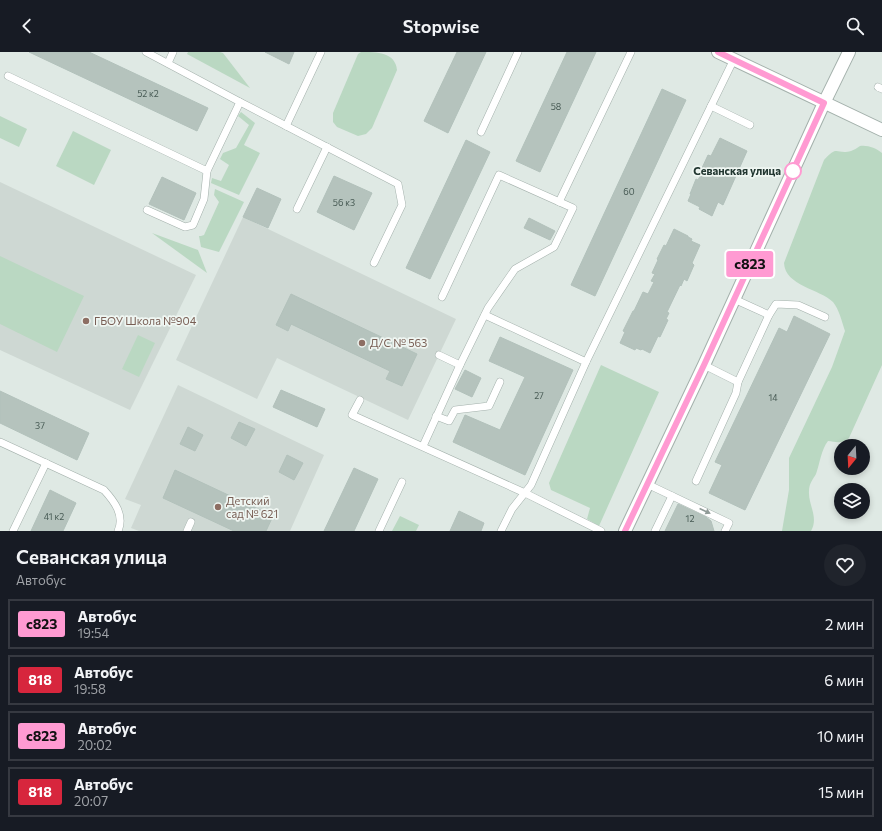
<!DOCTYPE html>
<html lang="ru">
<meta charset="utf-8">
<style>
:root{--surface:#171b24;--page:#20242c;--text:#f1f3f6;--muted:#9ea1a6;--line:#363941}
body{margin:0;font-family:Commissioner,sans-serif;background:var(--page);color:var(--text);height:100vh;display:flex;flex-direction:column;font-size:15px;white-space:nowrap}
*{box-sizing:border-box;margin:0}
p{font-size:13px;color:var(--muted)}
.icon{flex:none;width:22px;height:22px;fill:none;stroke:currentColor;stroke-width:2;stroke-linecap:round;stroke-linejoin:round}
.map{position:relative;height:479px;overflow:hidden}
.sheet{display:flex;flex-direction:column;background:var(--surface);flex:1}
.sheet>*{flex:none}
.badge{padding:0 8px;border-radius:3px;font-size:14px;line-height:26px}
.needle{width:26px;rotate:198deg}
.controls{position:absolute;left:834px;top:387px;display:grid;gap:8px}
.controls a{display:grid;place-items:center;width:36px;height:36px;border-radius:50%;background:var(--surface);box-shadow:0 2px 6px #0003;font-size:20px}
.map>.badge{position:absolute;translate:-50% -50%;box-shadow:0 0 0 2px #fff}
.round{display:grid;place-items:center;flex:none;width:42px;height:42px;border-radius:21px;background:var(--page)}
.head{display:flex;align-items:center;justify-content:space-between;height:68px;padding:0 16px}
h1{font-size:19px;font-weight:600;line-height:30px}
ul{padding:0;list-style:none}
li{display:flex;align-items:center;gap:12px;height:50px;margin:0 8px 6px;padding:0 8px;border:2px solid var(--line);border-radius:0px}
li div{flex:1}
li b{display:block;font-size:15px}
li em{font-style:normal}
li .badge{min-width:44px;font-weight:700;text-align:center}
header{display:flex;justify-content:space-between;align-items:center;height:52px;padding:0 16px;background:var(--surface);font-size:18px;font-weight:600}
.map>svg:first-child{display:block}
.built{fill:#ced8d3}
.green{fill:#bad8c2}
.building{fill:#b5c3bd;stroke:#b2c1bb}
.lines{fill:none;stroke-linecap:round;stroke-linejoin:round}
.service-casing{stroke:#a3b0ab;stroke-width:8}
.minor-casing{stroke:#a3b0ab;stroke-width:14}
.tertiary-casing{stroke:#a3b0ab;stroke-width:14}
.service{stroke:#fff;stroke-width:7}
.minor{stroke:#fff;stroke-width:12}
.tertiary{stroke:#fff;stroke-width:12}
.oneway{fill:#909b98}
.line-casing{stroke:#fff;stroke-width:9}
.line{stroke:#ff9ad2;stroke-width:6}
.stop-dot{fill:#fff;stroke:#ff9ad2;stroke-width:2}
.education-dot{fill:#8d6e63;stroke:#eff6f2;stroke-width:1.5}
.labels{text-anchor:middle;stroke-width:3.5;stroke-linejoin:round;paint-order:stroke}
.number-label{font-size:9px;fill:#475a54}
.stop-label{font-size:11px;font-weight:bold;fill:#223731;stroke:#eff6f2;text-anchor:end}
.education-label{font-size:11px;fill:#785e54;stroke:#eff6f2;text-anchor:start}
</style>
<header><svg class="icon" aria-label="back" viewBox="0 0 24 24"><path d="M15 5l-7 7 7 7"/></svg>Stopwise<svg class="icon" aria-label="search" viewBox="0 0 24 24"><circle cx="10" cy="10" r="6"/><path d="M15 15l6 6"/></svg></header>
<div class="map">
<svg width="882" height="479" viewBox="0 0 882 479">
<rect width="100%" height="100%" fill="#dfe9e4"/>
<g class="built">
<polygon points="0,130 196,223 130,358 0,298"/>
<polygon points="243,165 456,267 408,368 277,306 257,347 176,308"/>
<polygon points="178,333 324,403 290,479 139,479 131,476 141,453 125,447"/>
</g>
<g class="green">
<polygon points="188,0 220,0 223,1 250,36 187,2"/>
<path d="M361,0C377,0 395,0 397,18L372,76L366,82L358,84L337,75L333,70V61L358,2Z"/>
<polygon points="241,60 255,71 244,93 260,101 239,143 211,131 212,126 221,129 229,113 220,107 223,101 236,96 249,73 238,64"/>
<polygon points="0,64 27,77 19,95 0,86"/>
<polygon points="73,79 111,98 94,133 56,114"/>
<path d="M860,94C868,93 876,96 882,101V313L849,386C842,392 836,390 828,389C821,398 820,411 816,422C813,427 809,432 809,439C808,453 819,465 811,479H782L789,438V406L832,315L845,279C842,270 839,257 833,250C820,237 785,234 784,211L824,108C838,92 836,103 851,99C854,98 857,96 860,94Z"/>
<polygon points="215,137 244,150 219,200 201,195 199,184 201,184 204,183 219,150 214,143"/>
<polygon points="152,181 198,198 207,221"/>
<polygon points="0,204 84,244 57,300 0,272"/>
<polygon points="138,283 155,291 139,325 122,317"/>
<polygon points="601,313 659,340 599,474 587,467 590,456 551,438 549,431"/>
<polygon points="400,464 419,473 416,479 392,479"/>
</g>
<g class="building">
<polygon points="29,0 89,0 208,56 197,79"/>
<polygon points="265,0 294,0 289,12"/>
<polygon points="457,0 486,0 448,81 424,69"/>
<polygon points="567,0 596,0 540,120 516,109"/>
<polygon points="662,37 686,48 595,244 571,233"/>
<polygon points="720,86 747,99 723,153 718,150 712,164 699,157 700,155 688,149 691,142 690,142 696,127 698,128 704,117 702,116 708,103 711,104"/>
<polygon points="466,88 490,100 430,227 406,216"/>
<polygon points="334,124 372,141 354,178 317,160"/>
<polygon points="162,125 196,141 184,168 149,152"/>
<polygon points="257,136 281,147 268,176 243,165"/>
<polygon points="529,166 555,179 550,188 524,176"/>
<polygon points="674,177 688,184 688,185 692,187 691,189 700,193 692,211 694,213 687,229 684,227 681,234 680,233 667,260 669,261 666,267 668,268 660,285 658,284 650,301 642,297 641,298 636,296 635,298 620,291 625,280 623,279 633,259 634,259 643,240 648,242 654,230 651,229 655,222 652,221 658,208 657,207 664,193 666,194"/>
<polygon points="291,242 417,302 402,334 386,327 390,319 291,272 288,279 276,273"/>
<polygon points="794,264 830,282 745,458 709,441 722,413 715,410 779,276 787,280"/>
<polygon points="500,285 573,318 525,423 453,390 465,363 500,378 525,325 489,309"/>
<polygon points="465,318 481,326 472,345 455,337"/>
<polygon points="281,338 325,357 317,375 273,355"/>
<polygon points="0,339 89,381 77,408 0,371"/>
<polygon points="239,370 255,377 246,394 231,386"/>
<polygon points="188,375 203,383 195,399 180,392"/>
<polygon points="287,403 303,411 294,428 279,420"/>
<polygon points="354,416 378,427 354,479 324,479"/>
<polygon points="175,418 273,464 266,479 234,479 163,446"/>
<polygon points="50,438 76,451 63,479 31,479"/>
<polygon points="678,452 706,465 711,469 714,479 665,479"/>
<polygon points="459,459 484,471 481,479 450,479"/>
</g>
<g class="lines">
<g class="service-casing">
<g id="service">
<polyline points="168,11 173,0"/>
<polyline points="8,24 207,119 240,50 146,0"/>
<polyline points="878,35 882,37"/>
<polyline points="240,50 398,132 402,153 374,211"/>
<polyline points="711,54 750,73"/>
<polyline points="286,74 321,0"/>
<polyline points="481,80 518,0"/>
<polyline points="559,150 631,0"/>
<polyline points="297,157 327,95"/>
<polyline points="147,158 185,175 193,173 204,147 207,119"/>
<polyline points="734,247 769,263"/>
<polyline points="485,263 586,310 531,433 512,457 501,479"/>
<polyline points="439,303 460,313"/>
<polyline points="586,310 734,7"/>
<polyline points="704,313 738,330"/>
<polyline points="360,348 352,363 525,441 601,479"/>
<polyline points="436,364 449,369 455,358 489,354 500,330"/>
<path d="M0,390L104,438C114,449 125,463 118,479"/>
<polyline points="423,394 460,313 488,256 515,217 554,195 573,156 499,123 442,245"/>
<polyline points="696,429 736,341 738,330 769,263 776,252 798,253 825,265"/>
<polyline points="647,432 729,471 725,479"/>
<polyline points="13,479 46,411"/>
<polyline points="187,479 191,470"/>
<polyline points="379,479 402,430"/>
<polyline points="655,479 672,444"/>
</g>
</g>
<g class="minor-casing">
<polyline id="minor" points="824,51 849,0"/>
</g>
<g class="tertiary-casing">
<g id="tertiary">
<polyline points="718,0 882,78"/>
<polyline points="625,479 704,313 824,51"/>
</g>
</g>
<use href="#service" class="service"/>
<use href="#minor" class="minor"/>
<use href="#tertiary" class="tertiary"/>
</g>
<defs><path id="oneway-solid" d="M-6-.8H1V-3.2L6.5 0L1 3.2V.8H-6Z"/></defs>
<use class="oneway" href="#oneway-solid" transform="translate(705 459) rotate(25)"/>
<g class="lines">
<g class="line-casing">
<polyline id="line" points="625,479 704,313 824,51 718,0"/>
</g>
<use href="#line" class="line"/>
</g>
<circle class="stop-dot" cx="793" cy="119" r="8"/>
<g class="education-dot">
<circle cx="86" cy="269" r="4"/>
<circle cx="362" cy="291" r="4"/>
<circle cx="218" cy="455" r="4"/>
</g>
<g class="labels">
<g class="number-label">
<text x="148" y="45">52 к2</text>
<text x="556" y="58">58</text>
<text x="629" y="143">60</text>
<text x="344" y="154">56 к3</text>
<text x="539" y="347">27</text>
<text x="773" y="349">14</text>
<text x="40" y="377">37</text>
<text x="54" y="468">41 к2</text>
<text x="690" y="470">12</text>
</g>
<g class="stop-label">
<text x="781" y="123">Севанская улица</text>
</g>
<g class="education-label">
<text x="94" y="273">ГБОУ Школа №904</text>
<text x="370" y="295">Д/C № 563</text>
<text x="226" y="453">Детский<tspan x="226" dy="13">сад № 621</tspan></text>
</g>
</g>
</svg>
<div class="controls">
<a><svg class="needle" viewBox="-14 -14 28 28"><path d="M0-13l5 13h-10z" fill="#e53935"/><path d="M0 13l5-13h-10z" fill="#9ea1a6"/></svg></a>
<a><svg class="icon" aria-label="layers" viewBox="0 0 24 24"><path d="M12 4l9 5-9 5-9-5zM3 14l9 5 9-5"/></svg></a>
</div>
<b class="badge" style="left:750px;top:212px;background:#ff9ad2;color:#111">с823</b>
</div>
<section class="sheet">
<div class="head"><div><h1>Севанская улица</h1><p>Автобус</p></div><a class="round"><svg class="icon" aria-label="heart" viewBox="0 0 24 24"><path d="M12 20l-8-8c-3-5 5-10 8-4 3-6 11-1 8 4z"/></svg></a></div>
<ul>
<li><span class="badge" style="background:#ff9ad2;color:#111">с823</span><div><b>Автобус</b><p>19:54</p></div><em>2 мин</em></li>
<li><span class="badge" style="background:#d7263d;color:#fff">818</span><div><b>Автобус</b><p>19:58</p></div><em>6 мин</em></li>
<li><span class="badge" style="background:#ff9ad2;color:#111">с823</span><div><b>Автобус</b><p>20:02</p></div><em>10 мин</em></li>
<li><span class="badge" style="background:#d7263d;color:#fff">818</span><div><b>Автобус</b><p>20:07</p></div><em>15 мин</em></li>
</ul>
</section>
